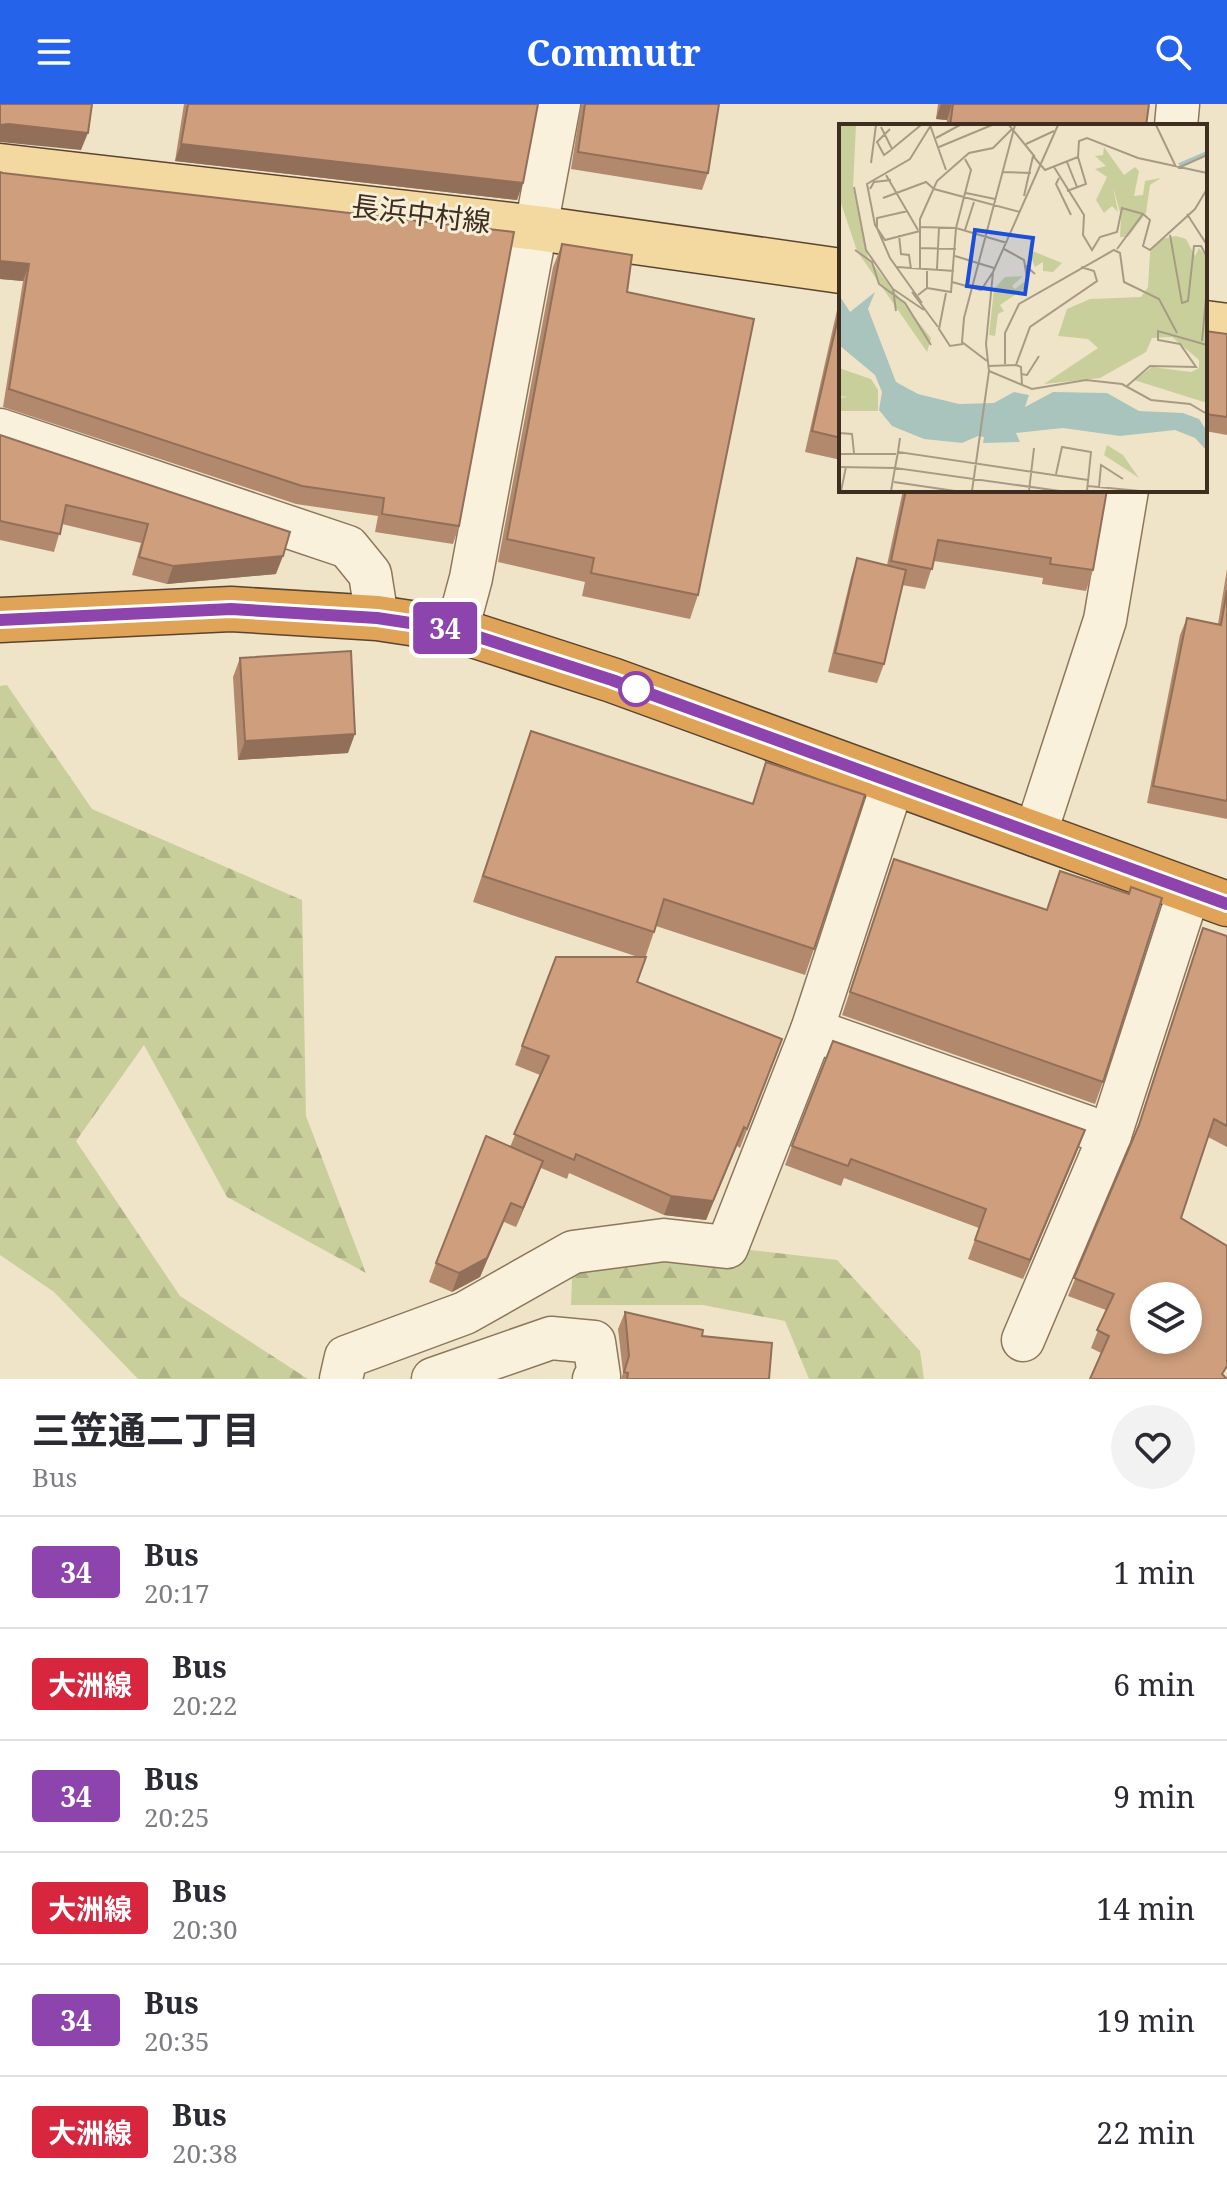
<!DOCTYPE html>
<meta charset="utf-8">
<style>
:root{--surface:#fff;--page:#f2f2f3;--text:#2b2b33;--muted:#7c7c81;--line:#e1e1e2;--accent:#2563eb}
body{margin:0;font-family:"Noto Serif","Noto Sans JP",serif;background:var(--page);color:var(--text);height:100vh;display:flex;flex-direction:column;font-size:30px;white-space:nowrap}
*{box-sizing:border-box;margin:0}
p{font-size:26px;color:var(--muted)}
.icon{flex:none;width:44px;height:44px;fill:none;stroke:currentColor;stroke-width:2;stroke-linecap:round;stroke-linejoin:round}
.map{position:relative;height:1275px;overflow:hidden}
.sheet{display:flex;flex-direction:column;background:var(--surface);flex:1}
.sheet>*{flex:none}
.badge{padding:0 16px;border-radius:6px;font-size:28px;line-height:52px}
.controls{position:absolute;left:1130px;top:1178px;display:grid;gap:16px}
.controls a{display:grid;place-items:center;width:72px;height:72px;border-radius:50%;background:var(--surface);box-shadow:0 4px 12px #0003;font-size:40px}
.map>.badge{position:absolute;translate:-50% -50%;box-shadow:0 0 0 4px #fff}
.round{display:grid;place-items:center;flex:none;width:84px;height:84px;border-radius:42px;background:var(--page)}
.overview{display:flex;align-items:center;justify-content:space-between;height:136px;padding:0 32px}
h1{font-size:38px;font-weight:700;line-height:60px}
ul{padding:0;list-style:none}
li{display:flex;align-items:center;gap:24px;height:112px;padding:0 32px;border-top:2px solid var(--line)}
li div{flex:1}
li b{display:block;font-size:30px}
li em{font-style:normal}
li .badge{min-width:88px;font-weight:700;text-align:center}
header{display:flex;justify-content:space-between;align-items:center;height:104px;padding:0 32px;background:var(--accent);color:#fff;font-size:36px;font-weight:700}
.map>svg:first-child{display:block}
.forest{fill:url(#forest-firs)}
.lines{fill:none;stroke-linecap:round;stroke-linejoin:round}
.street-casing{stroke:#8d765c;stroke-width:45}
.primary-casing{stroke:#5b4430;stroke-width:47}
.highway-casing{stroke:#5b4430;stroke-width:47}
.street{stroke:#faf1dc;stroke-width:42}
.primary{stroke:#f3d9a0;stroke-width:44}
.highway{stroke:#e0a458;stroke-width:44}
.wall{fill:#b2896c}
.shaded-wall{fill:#916f58}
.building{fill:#cf9f7d;stroke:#916f58;stroke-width:2;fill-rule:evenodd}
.line-casing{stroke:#fff;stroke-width:18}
.line{stroke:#8e44ad;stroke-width:12}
.stop-dot{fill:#fff;stroke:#8e44ad;stroke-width:4}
.labels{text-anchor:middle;stroke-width:6;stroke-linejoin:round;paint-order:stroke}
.street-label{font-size:28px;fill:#3d2e20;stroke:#f7eed8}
.inset-river{fill:none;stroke:#a9c4bc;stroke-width:4}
.inset-road{fill:none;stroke:#a89b85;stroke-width:2}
.view{fill:#1d4ed8;fill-opacity:0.15;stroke:#1d4ed8;stroke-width:4}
.inset-edge{fill:none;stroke:#3d2e20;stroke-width:4}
</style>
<header><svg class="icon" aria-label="menu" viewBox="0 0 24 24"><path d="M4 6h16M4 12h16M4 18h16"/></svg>Commutr<svg class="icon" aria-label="search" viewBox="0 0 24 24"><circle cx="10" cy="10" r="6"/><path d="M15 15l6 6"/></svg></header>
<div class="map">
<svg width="1227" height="1275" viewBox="0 0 1227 1275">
<defs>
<pattern id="forest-firs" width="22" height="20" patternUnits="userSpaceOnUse" patternTransform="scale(2)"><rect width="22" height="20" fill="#c9cf9b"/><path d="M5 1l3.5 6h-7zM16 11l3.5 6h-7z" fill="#aeb285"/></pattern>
</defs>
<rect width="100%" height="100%" fill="#f0e4c8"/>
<g class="forest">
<polygon points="7,581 92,705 302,796 306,1012 366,1169 227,1093 144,941 76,1037 180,1192 308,1275 138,1275 54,1188 0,1151 0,582"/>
<polygon points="664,1136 837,1156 920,1247 924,1275 809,1275 785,1217 703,1201 571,1201 573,1148"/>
</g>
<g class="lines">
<g class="street-casing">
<g id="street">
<polyline points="1176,22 1178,0"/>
<polyline points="0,326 348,443 370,470 377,514"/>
<polyline points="457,526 471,474 559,0"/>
<polyline points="1035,731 1105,516 1127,386"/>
<polyline points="812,926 1110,1031"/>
<polyline points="1023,1236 1110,1031 1189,787"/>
<polyline points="341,1275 346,1253 465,1209 573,1148 664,1136 727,1143 812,926 893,679"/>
<polyline points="433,1275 551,1234 594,1238 599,1272 594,1275"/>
</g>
</g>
<g class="primary-casing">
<g id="primary">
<polyline points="0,62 537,124 841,167"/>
<polyline points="1205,219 1227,222"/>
</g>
</g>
<g class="highway-casing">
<polyline id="highway" points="0,516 231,505 377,514 457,526 612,576 1227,800"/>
</g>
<use href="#street" class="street"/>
<use href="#primary" class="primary"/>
<use href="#highway" class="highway"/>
</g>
<g class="wall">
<polygon points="184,0 538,0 517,96 175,57"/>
<polygon points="581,0 719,0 708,69 702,86 571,65"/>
<polygon points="938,0 1149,0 1146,22 946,22 947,16 936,15"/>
<polygon points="0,68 459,422 453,440 375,428 378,412 296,400 3,303 23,177 0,175"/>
<polygon points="562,140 627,188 698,491 690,515 582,492 585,478 498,458 553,163"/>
<polygon points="841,195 841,356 805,348 837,206"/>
<polygon points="1205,227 1227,230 1227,331 1205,327"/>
<polygon points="0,331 276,470 167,480 132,471 141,439 62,420 54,448 0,436"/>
<polygon points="903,386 1107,386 1093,466 1086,487 1042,480 1043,474 934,457 925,485 902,481 884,560 877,579 828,568 851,473 857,454 887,461"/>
<polygon points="1227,465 1227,715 1147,699 1180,531 1187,514 1218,520"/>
<polygon points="240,554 348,649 238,656 233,573"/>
<polygon points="531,627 752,700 766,658 814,845 805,871 656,822 637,878 782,935 740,1044 737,1042 706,1116 664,1111 569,1069 567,1075 541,1064 516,1123 504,1118 480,1173 452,1188 429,1178 436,1159 510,1043 540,971 515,961 522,942 638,853 473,798"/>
<polygon points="894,755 1047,806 1060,767 1103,978 1095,1000 842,911"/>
<polygon points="1203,824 1227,832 1227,1043 1208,1033 1101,1249 1091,1244 1106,1206 1068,1192 1136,1028"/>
<polygon points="792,1042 1078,1045 1023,1175 968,1155 979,1124 844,1074 841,1082 785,1061"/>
<polygon points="625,1208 702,1232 769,1275 621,1275 623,1269 618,1225"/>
</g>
<g class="shaded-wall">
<polygon points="941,0 952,0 947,16 936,15"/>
<polygon points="9,20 88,29 81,46 0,38 0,21"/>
<polygon points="181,40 523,79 517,96 175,57"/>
<polygon points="0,157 29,160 23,177 0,175"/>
<polygon points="283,452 276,470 167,480 173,462"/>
<polygon points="355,630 348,649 238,656 245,637"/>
<polygon points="744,1023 706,1116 664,1111 671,1092"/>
<polygon points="1085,1026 1078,1045 1023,1175 1030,1156"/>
<polygon points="543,1057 536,1076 516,1123 523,1104"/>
<polygon points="511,1099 480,1173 452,1188 459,1169"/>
</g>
<g class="building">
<polygon points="0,0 92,0 88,29 9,20 0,21"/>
<polygon points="188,0 538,0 523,79 181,40"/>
<polygon points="585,0 719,0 708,69 578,48"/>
<polygon points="953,0 1149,0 1146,22 950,22"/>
<polygon points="0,68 3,69 514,128 459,422 382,410 384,394 302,382 9,285 29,160 0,157"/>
<polygon points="562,140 632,151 627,188 754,215 698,491 591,469 594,454 507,435"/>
<polygon points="841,201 841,334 812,327"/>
<polygon points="1205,227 1227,230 1227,313 1205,310"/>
<polygon points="0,331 290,428 283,452 173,462 139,453 148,420 66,401 60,430 0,417"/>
<polygon points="906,386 1107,386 1093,466 1050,460 1051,454 938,436 932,465 891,457"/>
<polygon points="857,454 906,466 884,560 835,549"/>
<polygon points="1227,486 1227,697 1153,682 1187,514 1221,521"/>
<polygon points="351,547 355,630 245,637 240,554"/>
<polygon points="531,627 753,700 766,658 865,691 814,845 664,795 654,828 483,772"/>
<polygon points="894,755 1047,806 1060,767 1129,790 1131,783 1162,794 1103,978 850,888"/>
<path d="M1203,824L1227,832V1022L1214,1015L1181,1114L1227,1142V1262L1222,1270L1227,1275H1090L1109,1232L1097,1226L1114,1190L1074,1174L1139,1021ZM1144,1192H1188V1236H1144Z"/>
<polygon points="556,853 646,853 637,878 782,935 747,1025 744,1023 713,1097 671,1092 576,1050 574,1056 514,1030 549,952 522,942"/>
<polygon points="833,937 1085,1026 1030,1156 975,1136 986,1105 851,1055 848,1062 792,1042"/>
<polygon points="486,1032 543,1057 523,1104 511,1099 487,1154 459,1169 436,1159"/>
<polygon points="625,1208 703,1226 702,1232 772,1239 769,1275 627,1275 628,1269 624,1268 629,1252"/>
</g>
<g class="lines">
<g class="line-casing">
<polyline id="line" points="0,516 231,505 377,514 457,526 612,576 1227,800"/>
</g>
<use href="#line" class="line"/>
</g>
<circle class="stop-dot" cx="636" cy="585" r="16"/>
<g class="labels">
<g class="street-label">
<text transform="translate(421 110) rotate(7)" y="10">長浜中村線</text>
</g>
</g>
<g transform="translate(839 20)">
<rect width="368" height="368" fill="#f0e4c8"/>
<path d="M265,23L285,51L296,43L300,47L295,72L304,71L306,57L322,54L311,61L307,89L289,113H281L282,92L274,63L279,88L273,82L265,89L257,76L268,53L256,45L267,42L256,32L264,31ZM337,112L347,115L356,132L360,124L368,133V279L295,256L313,243L352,248L360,244V236L333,213L313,214L307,228L261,254L205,260L259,224L249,215L219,212L228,185L251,175L302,173L309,163L311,128L322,115ZM191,128H196L223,139L214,148L204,147V138L196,143L192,133L187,143ZM184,152L173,162L176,165L189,155V162L161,181L165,187L159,190L156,212L150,211L155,165L166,153Z" fill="#c9cf9b"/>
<path d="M0,1H17L14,64L29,134L92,214L88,228L18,127L0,73ZM0,244L32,255L39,266V287H0V274L8,273L0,272ZM268,321L284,331L300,354L265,331Z" fill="#c9cf9b"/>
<path d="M36,168L29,185L57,258L79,270L120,280L155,279L175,268L190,271L186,283L214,268L268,269L300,287L344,289L360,295L368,307V327L356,314L336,306L281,312L224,304L177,309L181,318L144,319L145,313L139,312L123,319L85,315L53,302L40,286L43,268L36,251L0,221V171L11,188Z" fill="#a9c4bc"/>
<path class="inset-river" d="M340,41L368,29"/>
<path class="inset-road" d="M91,1L107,46M170,1L196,33M317,1L337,43M42,3L53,25L82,1M51,5L38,18L45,31L52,26M97,14L121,1M187,20L215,7M100,23L153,1M194,32L206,46L239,33L240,17L248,14L299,34L368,49M228,38L238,63M32,39L37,1M215,43L245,91L244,111L253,126L261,113L278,108L283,84L304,90M339,44L368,31M163,48L192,49M47,51L79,106M220,54L217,60L232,91M15,63L27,126L54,165L57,187M31,65L35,58L52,56M228,67L247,60L239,33M127,69L156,75M185,72L194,32M44,74L87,58L95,65L181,88M69,87L38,94V104L51,134L83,179M348,90L368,121M81,103L117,104L168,119M126,106L135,78M81,107L46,116L36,101L28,60L71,35L92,1M60,111L62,130L70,131L72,145M331,111L343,179L349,177L355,122H362L368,133M81,124L117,125M165,125L185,136L188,154V143L196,150M278,125L304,90L311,96L304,122L311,126L356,85L368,65M16,126L33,138L40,160L66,179L92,221M116,132L155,144M58,143L115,147M81,145V95L98,57L130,29L154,24L173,5M98,145L100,103M113,158L142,166L154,148M88,164L112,168L117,104L132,46L126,35M54,165L85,186M73,168L99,203M107,169L100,205L111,222L124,220M79,171L88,164V145M363,217L368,163M148,237L123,218L125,194L176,1M166,240V209L180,180L275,126L281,129L285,158L320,175L338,209M149,242L177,241M150,247L193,265L247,256L283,260L312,276L351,280L368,290M182,250L188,251L200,232M183,261L182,243L177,241L191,203L258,157L255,147L242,143M288,262L311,242L357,243L341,220L319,216V207L368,221M0,309L13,310L15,329M61,314L59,328L249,356M59,328L56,344L221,367M0,330H57M0,343L56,344L52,367M217,350L223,323L252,328L248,367M55,358L116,367M249,362L301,367M260,363L262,341L284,355M2,367L7,343M133,367L150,247L147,220L154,148L219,1M190,367L195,324"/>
<path class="view" d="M136,106L194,114L186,170L128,162Z"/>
<rect width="368" height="368" class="inset-edge"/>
</g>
</svg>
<div class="controls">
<a><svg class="icon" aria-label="layers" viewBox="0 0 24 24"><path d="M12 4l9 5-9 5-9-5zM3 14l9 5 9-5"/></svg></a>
</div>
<b class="badge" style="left:445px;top:524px;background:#8e44ad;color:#fff">34</b>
</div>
<section class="sheet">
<div class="overview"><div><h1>三笠通二丁目</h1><p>Bus</p></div><a class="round"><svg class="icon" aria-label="heart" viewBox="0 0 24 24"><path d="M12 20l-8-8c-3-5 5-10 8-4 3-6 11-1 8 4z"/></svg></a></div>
<ul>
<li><span class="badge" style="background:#8e44ad;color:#fff">34</span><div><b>Bus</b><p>20:17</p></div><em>1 min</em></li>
<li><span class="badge" style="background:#d7263d;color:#fff">大洲線</span><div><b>Bus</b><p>20:22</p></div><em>6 min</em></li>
<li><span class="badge" style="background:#8e44ad;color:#fff">34</span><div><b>Bus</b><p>20:25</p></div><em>9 min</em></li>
<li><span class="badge" style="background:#d7263d;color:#fff">大洲線</span><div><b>Bus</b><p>20:30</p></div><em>14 min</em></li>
<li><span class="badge" style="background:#8e44ad;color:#fff">34</span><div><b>Bus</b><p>20:35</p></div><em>19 min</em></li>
<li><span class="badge" style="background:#d7263d;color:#fff">大洲線</span><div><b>Bus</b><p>20:38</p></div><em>22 min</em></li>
</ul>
</section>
